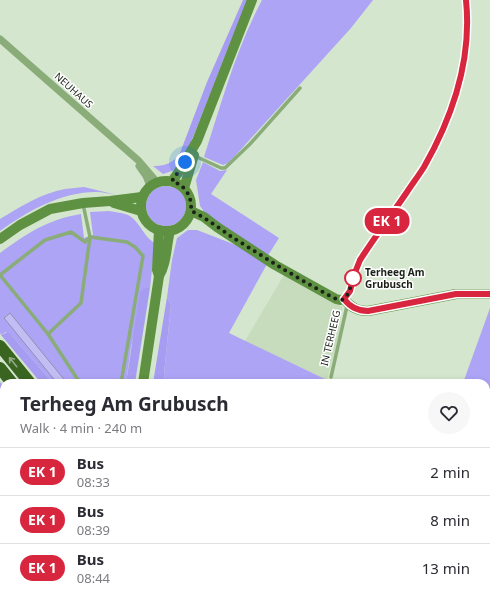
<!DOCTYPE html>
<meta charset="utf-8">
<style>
:root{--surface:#fff;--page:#f7f7f7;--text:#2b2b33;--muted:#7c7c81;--line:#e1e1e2}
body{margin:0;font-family:"Noto Sans",sans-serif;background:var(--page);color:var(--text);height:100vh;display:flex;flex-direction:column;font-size:15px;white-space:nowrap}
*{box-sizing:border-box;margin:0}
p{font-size:13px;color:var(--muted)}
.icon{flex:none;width:22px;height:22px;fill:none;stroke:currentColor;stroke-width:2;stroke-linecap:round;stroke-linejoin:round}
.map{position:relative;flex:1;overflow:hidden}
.panel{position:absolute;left:0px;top:379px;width:490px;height:220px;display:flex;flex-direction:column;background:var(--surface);border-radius:12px 12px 0 0;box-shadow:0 2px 6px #0003}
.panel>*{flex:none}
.badge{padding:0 8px;border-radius:13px;font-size:14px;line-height:26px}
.you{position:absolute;width:20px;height:20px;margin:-10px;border:3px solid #fff;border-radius:50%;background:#1a73e8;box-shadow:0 0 0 6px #1a73e833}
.map>.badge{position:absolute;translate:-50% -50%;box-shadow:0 0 0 2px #fff}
.round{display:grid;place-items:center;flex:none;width:42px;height:42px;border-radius:21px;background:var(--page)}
.head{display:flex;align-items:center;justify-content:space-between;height:68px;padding:0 20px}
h1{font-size:19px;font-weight:700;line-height:30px}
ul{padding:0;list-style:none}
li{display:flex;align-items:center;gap:12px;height:48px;padding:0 20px;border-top:1px solid var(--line)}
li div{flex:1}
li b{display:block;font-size:15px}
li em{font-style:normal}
li .badge{min-width:44px;font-weight:700;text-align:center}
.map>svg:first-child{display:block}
.built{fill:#c6dcbc}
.green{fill:#ada4f6}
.forest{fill:#a69df2}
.water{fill:#c2bef3;stroke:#908fb1}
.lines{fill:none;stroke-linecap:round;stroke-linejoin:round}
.lane{stroke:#89ac78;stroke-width:3.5}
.street{stroke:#89ac78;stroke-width:7}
.secondary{stroke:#5e9142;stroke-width:10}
.highway{stroke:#3a6521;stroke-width:12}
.oneway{stroke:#93aa85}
.line-casing{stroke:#fff;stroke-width:9}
.line{stroke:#d7263d;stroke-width:6}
.walk{stroke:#1a2117;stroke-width:4;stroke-dasharray:0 7.2}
.stop-dot{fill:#fff;stroke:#d7263d;stroke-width:2}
.labels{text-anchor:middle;stroke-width:3;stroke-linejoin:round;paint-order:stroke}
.street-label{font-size:10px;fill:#1a2117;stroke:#fff}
.stop-label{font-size:10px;font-weight:bold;fill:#1a2117;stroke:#fff;text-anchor:start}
</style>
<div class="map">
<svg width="490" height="599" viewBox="0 0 490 599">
<rect width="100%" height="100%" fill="#d4e6cd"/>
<polygon class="built" points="284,275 342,307 339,334 327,380 245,341"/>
<g class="green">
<path d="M262,0H373L351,28L234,157L228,163L223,165L204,157C221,104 236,49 262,0Z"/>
<path d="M175,159L181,164L175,170L163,174L153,166C162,166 168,165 175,159Z"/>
<polygon points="203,162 220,171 227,170 211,194 279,238 267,257 203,213 203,210 200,206 196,180"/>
<circle cx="166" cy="206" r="20"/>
<path d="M84,187L117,195C110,194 103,192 96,192C61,192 28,211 0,231V219C20,207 42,193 65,189C72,188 78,188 84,187Z"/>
<path d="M109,211C115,212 123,213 128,215C140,221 144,238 155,243L150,288H145L131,347L126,383H53L13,337L6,332L1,335L0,333V253C28,233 46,220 81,214L84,238L93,235L90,212Z"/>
<polygon points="188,230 197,230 241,247 267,264 229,333 327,380 326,383 165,383 164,374 171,305 167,297 172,260 177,238"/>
<polygon points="490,308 490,409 486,406 486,383 463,383"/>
<polygon points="0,382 4,387 4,446 0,444"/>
<polygon points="4,487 4,563 0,558 0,491"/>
<polygon points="225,595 261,595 258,599 229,599"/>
</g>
<g class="forest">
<path d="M243,0H249C223,54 206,111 181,164L175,159L180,153L207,82Z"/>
<polygon points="145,288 150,288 135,383 126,383 140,292"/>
<polygon points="167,297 171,305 164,374 165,383 153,383"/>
<polygon points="8,332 13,337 53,383 41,383 1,335"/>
<polygon points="0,586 4,589 4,595 20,595 33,599 7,599 0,596"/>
</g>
<polygon class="water" points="10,313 67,383 57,383 4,318"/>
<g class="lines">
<g class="lane">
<polyline points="195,156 221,168 225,168 250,144 300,88"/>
<polyline points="48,334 81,303 90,237 83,204"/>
<polyline points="331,377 347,306"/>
<polyline points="80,383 48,334 0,275 45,240 71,232 85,242 90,237 127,242 135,247 143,256 121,383"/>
</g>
<g class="street">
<polyline points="0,39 139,161 157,182"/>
<polyline points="139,166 146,176 150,186"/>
<path d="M344,299L350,291L353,275L360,260C375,237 391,214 407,192C413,183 420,175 424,167C453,116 472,58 466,0"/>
</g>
<g class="secondary">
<circle cx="166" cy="206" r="25"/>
<polyline points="172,181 178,173 197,141 252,0"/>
<polyline points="184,188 194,155"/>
<polyline points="114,203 141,211"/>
<path d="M191,211L204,217L217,227L275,265L336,299L340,300L344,299C350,307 358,311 368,311L456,294H490"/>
<polyline points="159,230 157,270 159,276"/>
<polyline points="0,239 20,225 50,209 83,203 110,201 142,197"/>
<path d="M143,383L159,276C167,263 166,246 170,231"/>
<polyline points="131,595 131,599"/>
</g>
<g class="highway">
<polyline points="0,346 30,383"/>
<polyline points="0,368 12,383"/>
<polyline points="0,485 4,481"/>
<polyline points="0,564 4,567"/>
<polyline points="0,581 4,584"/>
<polyline points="35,595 47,599"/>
<polyline points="69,595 81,599"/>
<polyline points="196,595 200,599"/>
<polyline points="216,595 220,599"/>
<polyline points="107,599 114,595"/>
<polyline points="288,599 288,595"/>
</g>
</g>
<defs><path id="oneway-shaft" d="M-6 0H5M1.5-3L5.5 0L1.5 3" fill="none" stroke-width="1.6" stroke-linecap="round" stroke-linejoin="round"/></defs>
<use class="oneway" href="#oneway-shaft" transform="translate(13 362) rotate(-129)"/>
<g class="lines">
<g class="line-casing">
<path id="line" d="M466,0C472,58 453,116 424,167C419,175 413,183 407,192C392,214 375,237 360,260L354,275L350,291L344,299C350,307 358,311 368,311L456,294H490"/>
</g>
<use href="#line" class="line"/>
<path class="walk" d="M185,162L172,181C186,186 192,196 191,211C207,218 221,230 235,239C269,260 301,281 336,299L342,300C350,295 350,287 353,278"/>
</g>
<circle class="stop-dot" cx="353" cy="278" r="8"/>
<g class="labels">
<g class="street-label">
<text transform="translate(74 90) rotate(42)" y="4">NEUHAUS</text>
<text transform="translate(330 338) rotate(-77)" y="4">IN TERHEEG</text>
</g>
<g class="stop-label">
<text x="365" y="276">Terheeg Am<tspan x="365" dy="12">Grubusch</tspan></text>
</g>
</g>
</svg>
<div class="you" style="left:185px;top:162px"></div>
<b class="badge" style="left:387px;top:221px;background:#d7263d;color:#fff">EK 1</b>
<section class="panel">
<div class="head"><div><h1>Terheeg Am Grubusch</h1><p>Walk · 4 min · 240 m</p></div><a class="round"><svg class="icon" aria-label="heart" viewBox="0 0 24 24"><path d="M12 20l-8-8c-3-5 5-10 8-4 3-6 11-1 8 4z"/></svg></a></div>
<ul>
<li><span class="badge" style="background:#d7263d;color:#fff">EK 1</span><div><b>Bus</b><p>08:33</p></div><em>2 min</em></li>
<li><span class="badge" style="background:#d7263d;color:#fff">EK 1</span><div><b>Bus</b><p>08:39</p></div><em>8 min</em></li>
<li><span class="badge" style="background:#d7263d;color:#fff">EK 1</span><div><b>Bus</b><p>08:44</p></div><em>13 min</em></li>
</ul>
</section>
</div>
